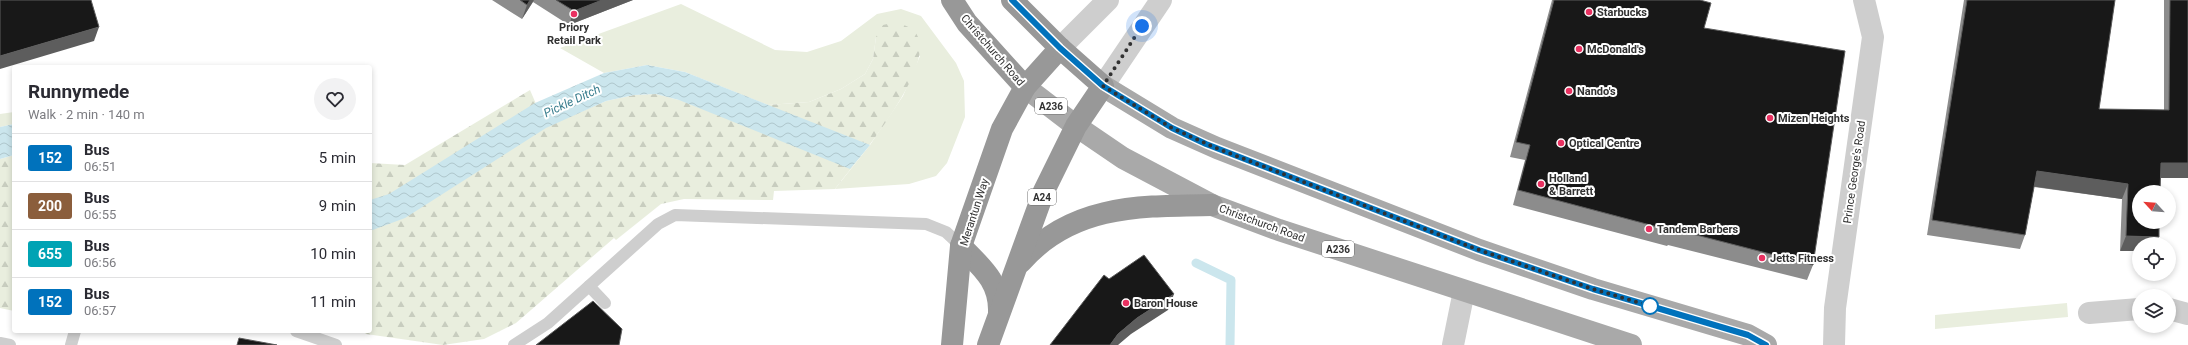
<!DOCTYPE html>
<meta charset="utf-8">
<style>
:root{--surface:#fff;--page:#f2f2f3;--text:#2b2b33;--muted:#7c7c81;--line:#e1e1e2}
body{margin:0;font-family:Roboto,sans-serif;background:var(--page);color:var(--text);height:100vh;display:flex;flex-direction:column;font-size:15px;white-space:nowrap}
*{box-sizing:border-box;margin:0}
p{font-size:13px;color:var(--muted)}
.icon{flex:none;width:22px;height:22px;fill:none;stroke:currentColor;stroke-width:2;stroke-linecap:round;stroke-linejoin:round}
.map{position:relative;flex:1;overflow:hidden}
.details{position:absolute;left:12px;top:65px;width:360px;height:268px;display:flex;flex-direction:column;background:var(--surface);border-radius:4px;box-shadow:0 2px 6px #0003}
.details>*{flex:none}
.badge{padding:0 8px;border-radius:3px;font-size:14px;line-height:26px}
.needle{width:26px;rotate:296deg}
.fabs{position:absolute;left:2132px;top:185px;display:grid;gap:8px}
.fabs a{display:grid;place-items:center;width:44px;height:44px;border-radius:50%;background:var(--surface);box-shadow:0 2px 6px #0003;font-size:20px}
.you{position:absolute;width:20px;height:20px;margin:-10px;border:3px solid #fff;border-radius:50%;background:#1a73e8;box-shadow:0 0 0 6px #1a73e833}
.map>.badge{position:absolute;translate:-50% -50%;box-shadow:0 0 0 2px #fff}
.round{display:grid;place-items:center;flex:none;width:42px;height:42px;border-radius:21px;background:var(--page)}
.headline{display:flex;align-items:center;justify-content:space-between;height:68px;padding:0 16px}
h1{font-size:19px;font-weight:700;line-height:30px}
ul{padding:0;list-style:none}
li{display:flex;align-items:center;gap:12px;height:48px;padding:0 16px;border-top:1px solid var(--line)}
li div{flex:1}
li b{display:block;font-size:15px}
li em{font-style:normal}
li .badge{min-width:44px;font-weight:700;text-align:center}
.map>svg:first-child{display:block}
.green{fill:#e9eede}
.forest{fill:url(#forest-firs)}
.water{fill:url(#water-waves)}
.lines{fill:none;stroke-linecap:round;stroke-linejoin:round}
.stream{stroke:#cbe6ed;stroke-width:9}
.lane{stroke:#cecece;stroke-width:12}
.street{stroke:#cecece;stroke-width:22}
.primary{stroke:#a9a9a9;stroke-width:22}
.highway{stroke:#989898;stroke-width:22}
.wall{fill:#8c8c8c}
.shaded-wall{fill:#5d5d5d}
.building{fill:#181818;stroke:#5d5d5d}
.line-casing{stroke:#fff;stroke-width:9}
.line{stroke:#0072bc;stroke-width:6}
.walk{stroke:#313131;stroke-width:4;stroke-dasharray:0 7.2}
.poi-dot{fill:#e93161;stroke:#fff;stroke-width:1.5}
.stop-dot{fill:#fff;stroke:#0072bc;stroke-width:2}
.labels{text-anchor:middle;stroke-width:4;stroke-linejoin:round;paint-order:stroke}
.shield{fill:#fff;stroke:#6f6f6f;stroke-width:1}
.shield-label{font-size:10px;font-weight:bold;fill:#313131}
.poi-label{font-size:11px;font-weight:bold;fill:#313131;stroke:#fff;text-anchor:start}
.street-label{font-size:11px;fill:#313131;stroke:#fff}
.water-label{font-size:12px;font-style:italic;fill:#3a7e8e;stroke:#fff}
</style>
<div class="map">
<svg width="2188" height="345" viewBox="0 0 2188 345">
<defs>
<pattern id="forest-firs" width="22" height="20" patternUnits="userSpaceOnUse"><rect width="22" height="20" fill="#e9eede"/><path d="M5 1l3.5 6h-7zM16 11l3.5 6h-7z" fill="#c8cdbf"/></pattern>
<pattern id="water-waves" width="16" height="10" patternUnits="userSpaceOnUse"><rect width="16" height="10" fill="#cbe6ed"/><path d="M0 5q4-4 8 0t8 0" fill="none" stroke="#afc6cc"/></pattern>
</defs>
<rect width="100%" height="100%" fill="#fff"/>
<g class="green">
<polygon points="681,4 775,50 807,52 841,41 877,14 901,9 921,16 956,63 964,81 965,117 947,163 936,176 909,184 835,189 870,145 903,96 920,56 876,37 873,59 865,74 841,89 809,102 768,105 685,72 647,65 604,73 560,48"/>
<polygon points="14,112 14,124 0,127 0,114"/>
<polygon points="2067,303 2068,317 1935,329 1935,315"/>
</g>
<g class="forest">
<path d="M896,22C904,25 915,28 918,37C933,72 856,162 835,189L774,191L773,200L684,199L661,204L616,240L614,238L516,323L484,339L443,345L366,334L363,331H370V163L405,165L530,90L546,127L606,101L634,95L656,94L679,100L768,105L809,102L841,89L865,74L873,59L876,37L883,25Z"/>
<polygon points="14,155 14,311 0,308 0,159"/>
</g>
<g class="water">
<polygon points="647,65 685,72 870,145 850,169 679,100 656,94 634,95 606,101 546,128 405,218 370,231 370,200 389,194 535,103 604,73"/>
<polygon points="14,124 14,155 0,159 0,127"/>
</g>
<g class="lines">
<polyline class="stream" points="1196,263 1231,280 1230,345"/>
<g class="lane">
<polyline points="589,286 605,303"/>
<polyline points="296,331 336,345"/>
<polyline points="0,343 10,345"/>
<polyline points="71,345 75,331"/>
<polyline points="514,345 548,323 658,224 675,215 926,224 946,232 961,246"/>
</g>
<g class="street">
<polyline points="1060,48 1108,0"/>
<polyline points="1103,86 1161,0"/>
<polyline points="2169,309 2188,314"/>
<polyline points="2089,313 2139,309"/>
<polyline points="1453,345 1464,291"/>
<polyline points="1834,345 1835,308 1873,37 1864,0"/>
</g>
<g class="primary">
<polyline points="1103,86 1172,128 1217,148 1479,250 1593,289 1748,335 1766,345"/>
<polyline points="1025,87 1076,126 1123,158 1212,205 1279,230 1631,345"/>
</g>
<g class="highway">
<polyline points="952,0 967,23 1025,87"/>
<path d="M961,246C981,267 1000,281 999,312"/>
<path d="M1021,262C1072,204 1141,206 1212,205"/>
<polyline points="952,345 961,246 1002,129 1025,87 1060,48"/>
<polyline points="988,345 1044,191 1076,126 1103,86 1060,48 1012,0"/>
</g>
</g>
<g class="wall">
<polygon points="492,0 633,0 569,25 533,2 522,19"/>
<polygon points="1552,0 1700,0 1704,28 1813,265 1807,280 1668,245 1667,246 1513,205 1525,160 1510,157"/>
<polygon points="1964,0 2115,0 2099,109 2164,110 2164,0 2188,0 2188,178 2161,178 2139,222 2120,251 2122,199 2034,187 2025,235 2020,249 1927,235"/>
</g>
<g class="shaded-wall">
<polygon points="530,0 534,0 522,19 527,5"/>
<polygon points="602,0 633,0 569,25 574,11"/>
<polygon points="99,27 94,41 0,69 0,56"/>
<polygon points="2161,163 2188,163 2188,178 2156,178"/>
<polygon points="2037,171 2128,184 2122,199 2031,186"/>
<polygon points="2126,236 2159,237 2156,244 2139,244 2139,251 2120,251"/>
<polygon points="1174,294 1168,310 1131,334 1118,345 1110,345 1118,334 1137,318"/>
</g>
<g class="building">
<polygon points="0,0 91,0 99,27 0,56"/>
<polygon points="520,0 530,0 527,5"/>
<polygon points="556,0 602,0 574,11"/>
<polygon points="1554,0 1700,0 1711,3 1704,28 1845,51 1813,265 1673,229 1673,231 1518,190 1530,145 1516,142"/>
<polygon points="1967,0 2115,0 2099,109 2169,110 2170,0 2188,0 2188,163 2161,163 2160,192 2139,192 2139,222 2159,222 2159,237 2126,236 2128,184 2037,171 2025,235 1932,220"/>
<polygon points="1144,255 1174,294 1137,318 1118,334 1110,345 1050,345 1104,275 1109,279"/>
<polygon points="593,301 622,329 619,345 536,345"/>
<polygon points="239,338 277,345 237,345"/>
</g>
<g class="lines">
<g class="line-casing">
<polyline id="line" points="1012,0 1060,48 1103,86 1172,128 1206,144 1479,250 1593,289 1748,335 1766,345"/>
</g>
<use href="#line" class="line"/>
<polyline class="walk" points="1142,26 1103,86 1172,128 1216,148 1479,250 1593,289 1650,306"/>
</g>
<g class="poi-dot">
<circle cx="1589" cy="12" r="4"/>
<circle cx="574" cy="14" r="4"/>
<circle cx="1579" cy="49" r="4"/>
<circle cx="1569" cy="91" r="4"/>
<circle cx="1770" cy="118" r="4"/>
<circle cx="1561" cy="143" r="4"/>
<circle cx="1541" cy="184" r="4"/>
<circle cx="1649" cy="229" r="4"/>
<circle cx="1762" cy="258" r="4"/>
<circle cx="1126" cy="303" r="4"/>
</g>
<circle class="stop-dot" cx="1650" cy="306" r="8"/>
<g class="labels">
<g class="shield">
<rect x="1035" y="98" width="32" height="16" rx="3"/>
<rect x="1028" y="189" width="28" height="16" rx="3"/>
<rect x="1322" y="241" width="32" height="16" rx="3"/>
</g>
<g class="shield-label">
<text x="1051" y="110">A236</text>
<text x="1042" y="201">A24</text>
<text x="1338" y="253">A236</text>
</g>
<g class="poi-label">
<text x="1597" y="16">Starbucks</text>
<text x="574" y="31" text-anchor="middle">Priory<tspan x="574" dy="13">Retail Park</tspan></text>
<text x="1587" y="53">McDonald's</text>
<text x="1577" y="95">Nando's</text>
<text x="1778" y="122">Mizen Heights</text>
<text x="1569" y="147">Optical Centre</text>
<text x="1549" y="182">Holland<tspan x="1549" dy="13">&amp; Barrett</tspan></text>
<text x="1657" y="233">Tandem Barbers</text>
<text x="1770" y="262">Jetts Fitness</text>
<text x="1134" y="307">Baron House</text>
</g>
<g class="street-label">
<text transform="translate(993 50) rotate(49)" y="4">Christchurch Road</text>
<text transform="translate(1854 172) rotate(-82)" y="4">Prince George's Road</text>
<text transform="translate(974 212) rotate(-72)" y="4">Merantun Way</text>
<text transform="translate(1262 223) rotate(20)" y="4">Christchurch Road</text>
</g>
<g class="water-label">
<text transform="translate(572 101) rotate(-25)" y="4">Pickle Ditch</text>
</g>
</g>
</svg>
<div class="fabs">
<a><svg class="needle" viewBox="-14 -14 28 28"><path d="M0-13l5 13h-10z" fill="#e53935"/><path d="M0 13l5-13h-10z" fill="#7c7c81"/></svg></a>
<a><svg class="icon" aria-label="locate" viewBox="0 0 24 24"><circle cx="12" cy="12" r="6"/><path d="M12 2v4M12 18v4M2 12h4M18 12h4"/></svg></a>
<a><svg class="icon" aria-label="layers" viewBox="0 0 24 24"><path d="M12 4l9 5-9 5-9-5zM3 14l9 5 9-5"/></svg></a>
</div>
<div class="you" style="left:1142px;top:26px"></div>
<section class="details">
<div class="headline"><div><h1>Runnymede</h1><p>Walk · 2 min · 140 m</p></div><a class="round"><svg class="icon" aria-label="heart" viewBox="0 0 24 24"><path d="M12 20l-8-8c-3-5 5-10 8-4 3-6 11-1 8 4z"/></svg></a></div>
<ul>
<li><span class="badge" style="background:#0072bc;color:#fff">152</span><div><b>Bus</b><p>06:51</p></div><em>5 min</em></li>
<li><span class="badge" style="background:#8b5e3c;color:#fff">200</span><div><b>Bus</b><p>06:55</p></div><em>9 min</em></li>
<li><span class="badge" style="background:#00a3b4;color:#fff">655</span><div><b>Bus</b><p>06:56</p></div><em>10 min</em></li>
<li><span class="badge" style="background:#0072bc;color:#fff">152</span><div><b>Bus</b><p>06:57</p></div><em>11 min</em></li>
</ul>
</section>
</div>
